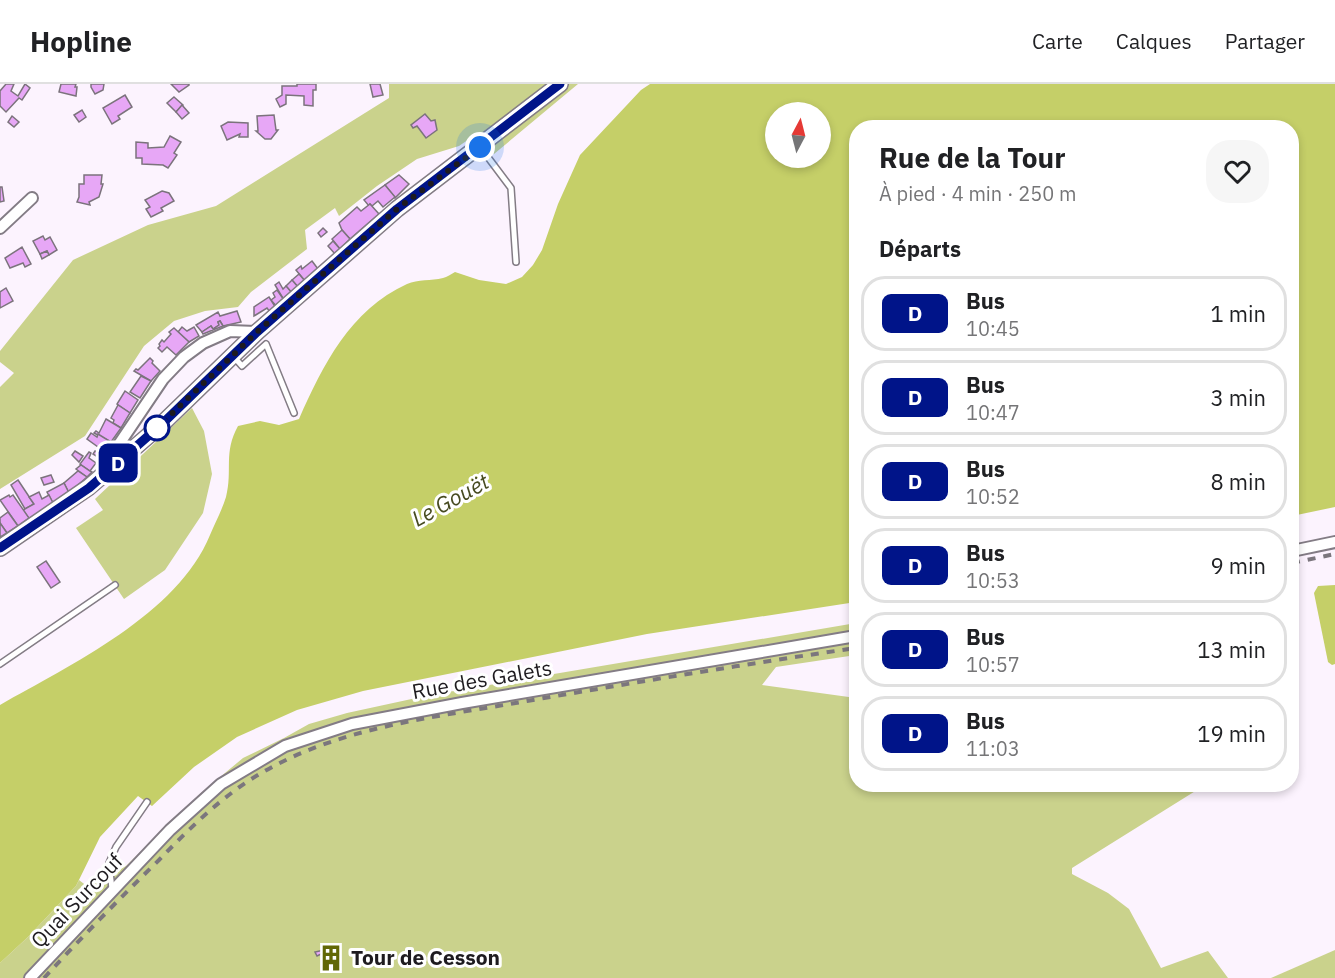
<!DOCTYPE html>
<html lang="fr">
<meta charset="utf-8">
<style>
:root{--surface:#fff;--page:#f6f6f6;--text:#202124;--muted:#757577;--line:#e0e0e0}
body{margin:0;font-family:"IBM Plex Sans",sans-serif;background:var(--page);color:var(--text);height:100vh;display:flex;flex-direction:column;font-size:22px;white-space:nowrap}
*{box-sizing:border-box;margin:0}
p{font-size:20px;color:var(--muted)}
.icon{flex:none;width:33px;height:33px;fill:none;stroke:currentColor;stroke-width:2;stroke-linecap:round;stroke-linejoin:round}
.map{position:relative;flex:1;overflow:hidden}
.side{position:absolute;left:849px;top:36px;width:450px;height:672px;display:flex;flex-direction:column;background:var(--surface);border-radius:24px;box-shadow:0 3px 9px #0003}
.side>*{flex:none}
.badge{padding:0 12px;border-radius:9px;font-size:21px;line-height:39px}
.needle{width:39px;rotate:7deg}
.fabs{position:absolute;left:765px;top:18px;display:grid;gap:12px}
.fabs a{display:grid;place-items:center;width:66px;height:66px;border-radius:50%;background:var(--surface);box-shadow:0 3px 9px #0003;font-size:30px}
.you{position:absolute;width:30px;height:30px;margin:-15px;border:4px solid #fff;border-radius:50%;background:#1a73e8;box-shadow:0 0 0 9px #1a73e833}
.map>.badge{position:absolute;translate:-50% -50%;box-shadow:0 0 0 3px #fff}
h2{padding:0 30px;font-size:22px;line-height:54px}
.round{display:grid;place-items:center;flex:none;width:63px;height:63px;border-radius:24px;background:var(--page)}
.head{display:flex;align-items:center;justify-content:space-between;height:102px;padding:0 30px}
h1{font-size:28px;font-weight:700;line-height:45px}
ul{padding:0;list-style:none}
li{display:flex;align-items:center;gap:18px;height:75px;margin:0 12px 9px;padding:0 18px;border:3px solid var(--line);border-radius:24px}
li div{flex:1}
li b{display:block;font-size:22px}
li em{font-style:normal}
li .badge{min-width:66px;font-weight:700;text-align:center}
header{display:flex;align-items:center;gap:36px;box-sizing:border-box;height:84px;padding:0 30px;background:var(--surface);border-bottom:2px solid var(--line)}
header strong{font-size:28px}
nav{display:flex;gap:33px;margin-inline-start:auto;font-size:21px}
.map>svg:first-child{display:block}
.green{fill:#cad28c}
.water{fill:#c5cf68;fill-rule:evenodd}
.building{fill:#e7a7f6;stroke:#7b737c;stroke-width:1.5}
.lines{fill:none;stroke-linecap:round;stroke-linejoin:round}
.lane-casing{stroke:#837c85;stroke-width:8}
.street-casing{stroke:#837c85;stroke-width:14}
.secondary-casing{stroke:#837c85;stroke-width:18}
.lane{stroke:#fff;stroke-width:5}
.street{stroke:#fff;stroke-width:10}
.secondary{stroke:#fff;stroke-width:15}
.rail{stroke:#7b767d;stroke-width:4;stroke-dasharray:8 8;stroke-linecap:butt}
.line-casing{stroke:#fff;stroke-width:14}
.line{stroke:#001489;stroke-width:9}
.walk{stroke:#1e1b1f;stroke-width:6;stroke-dasharray:0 10.8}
.stop-dot{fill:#fff;stroke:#001489;stroke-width:3}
.labels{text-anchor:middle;stroke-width:6;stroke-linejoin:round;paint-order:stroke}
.street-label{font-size:21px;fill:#1e1b1f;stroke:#fff}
.poi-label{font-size:21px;font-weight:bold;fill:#1e1b1f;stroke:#fff;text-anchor:start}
.water-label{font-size:22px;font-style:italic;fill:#474b21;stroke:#fff}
</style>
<header>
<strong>Hopline</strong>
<nav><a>Carte</a><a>Calques</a><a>Partager</a></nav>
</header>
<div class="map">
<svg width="1335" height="894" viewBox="0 0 1335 894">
<rect width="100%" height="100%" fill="#fcf3fe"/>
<g class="green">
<polygon points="389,0 578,0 494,70 478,49 459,62 417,75 377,102 339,132 335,124 305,146 307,165 251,208 238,223 205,227 174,237 144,262 85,352 0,405 0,303 14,289 0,278 0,267 73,176 148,141 216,122 389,14"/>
<polygon points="192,324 204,347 212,390 203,429 165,486 124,515 76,444 103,426 95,415"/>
<polygon points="856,539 856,571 776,583 762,601 856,614 856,700 1205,701 1072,784 1072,790 1108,809 1129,825 1161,884 1208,867 1228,894 0,894 0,879 28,853 76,802 79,796 88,803 126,782 201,709 243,674 284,654 309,640 347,629 430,611"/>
<polygon points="1335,866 1335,894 1271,894"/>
</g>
<g class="water">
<path d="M650,0H1335V423L1292,432V44H856V518L647,550L363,607L297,626L237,653L194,683L152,722L138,712L100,753L76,802L28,853L0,879V621C70,581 178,530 210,451C215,439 222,426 226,413C233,386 223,369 238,342L260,337L279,341L299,335C323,281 350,226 407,200C418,195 431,197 443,194C447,193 451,190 455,188L479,196L506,200L522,193L533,181L542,166L558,120L580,71L641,6ZM776,28H820V74H776Z"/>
<polygon points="1335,501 1335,580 1332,581 1328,578 1314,509 1318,502"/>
</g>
<g class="building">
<polygon points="6,0 14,0 11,7 18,12 25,0 30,4 22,16 19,14 6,28 0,22 0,7"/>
<polygon points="61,0 76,0 75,3 77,3 76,12 59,8"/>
<polygon points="91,0 104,0 103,6 95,10 91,3"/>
<polygon points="171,0 189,0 189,1 179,8"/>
<polygon points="297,0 316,0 316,6 313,6 313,22 304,21 304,12 286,11 286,20 280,23 276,15 282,11 282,2 297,2"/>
<polygon points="370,0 380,0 383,11 373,13"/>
<polygon points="125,11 132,23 118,32 120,35 112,40 103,24"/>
<polygon points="174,13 183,21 176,28 167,19"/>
<polygon points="182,21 189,29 182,35 176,28"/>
<polygon points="82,26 86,33 79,38 74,31"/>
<polygon points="425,30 431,37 435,36 437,46 426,54 417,42 413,44 411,41"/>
<polygon points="274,31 276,46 278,46 271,55 265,55 256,47 258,47 257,32"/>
<polygon points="12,32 19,38 14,43 8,38"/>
<polygon points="228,38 248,39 248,53 239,53 240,50 227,56 221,42"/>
<polygon points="170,52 181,58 174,69 177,71 168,84 163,81 142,80 142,74 136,74 136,58 148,59 148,64 164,63"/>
<polygon points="84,91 102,91 101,100 103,100 99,113 89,118 90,121 77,118 79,113 79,100 84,100"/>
<polygon points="399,91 409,100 395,114 385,101"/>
<polygon points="385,101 395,113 383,123 378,117 372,122 370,120 369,122 364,116"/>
<polygon points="0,103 2,103 4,117 0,118"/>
<polygon points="162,107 169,109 174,117 161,124 163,127 151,133 146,125 150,123 145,116"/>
<polygon points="370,120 379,130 350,155 342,146 339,139 357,123 361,127"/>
<polygon points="323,144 327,148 321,153 318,149"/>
<polygon points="342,146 350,155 340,165 332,155"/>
<polygon points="43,152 45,156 50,153 57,166 49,171 47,167 40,170 33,157"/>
<polygon points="333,157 340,165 335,170 328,162"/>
<polygon points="22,163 31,180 25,183 23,179 10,184 5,174"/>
<polygon points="47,167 49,171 42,175 40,170"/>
<polygon points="312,177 318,185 305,197 296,186 301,182 302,185"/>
<polygon points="299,190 305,197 298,203 292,196"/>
<polygon points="292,196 298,203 292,209 286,202"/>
<polygon points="279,198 283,205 286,202 292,209 284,216 275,201"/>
<polygon points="6,204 13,217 0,224 0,208"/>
<polygon points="277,206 284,216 277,223 271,216 275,213 273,209"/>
<polygon points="269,213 276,224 270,228 267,224 254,232 254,223"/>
<polygon points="237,227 241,238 223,242 220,237 218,238 219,241 213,245 211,242 202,248 196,241 218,228 220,232"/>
<polygon points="220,237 223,242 203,250 202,248 211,242 213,245 219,241 218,238"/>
<polygon points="182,243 187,247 194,243 199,252 189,258 178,248"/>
<polygon points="174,244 189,258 176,271 167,263 162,268 158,264 160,262 159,260 162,256 164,258 171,250 169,248"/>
<polygon points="150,274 153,277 152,279 160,287 151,297 134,287 136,285 138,286"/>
<polygon points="141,292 151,297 140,314 130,308"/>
<polygon points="125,307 138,316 130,329 117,320"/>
<polygon points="118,321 130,329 121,344 113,339 114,336 111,334"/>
<polygon points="106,335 121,344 111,358 94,349 96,347 99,349"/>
<polygon points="91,349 97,353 98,350 111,358 105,368 87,355"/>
<polygon points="75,367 83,372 79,378 72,371"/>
<polygon points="95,367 103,372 101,375 93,370"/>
<polygon points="89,368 91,369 89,374 96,379 90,387 80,380"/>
<polygon points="81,381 90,387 92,388 87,393 76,385"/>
<polygon points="78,387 87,393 69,409 64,399"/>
<polygon points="51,391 54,398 44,401 41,394"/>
<polygon points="18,396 34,420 25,425 11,401"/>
<polygon points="64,399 69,409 53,419 47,408"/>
<polygon points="39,408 42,415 49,411 53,419 29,435 23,426 34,420 29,413"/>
<polygon points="9,411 10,413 13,411 29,434 18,442 0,416"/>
<polygon points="8,428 18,442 7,449 0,439 0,434"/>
<polygon points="0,439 7,449 0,453"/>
<polygon points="46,477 60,498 51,504 37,483"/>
<polygon points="324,866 330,868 333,872 333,883 328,882 329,876 327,872 321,870 317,872 315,868"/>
</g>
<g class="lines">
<g class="lane-casing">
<g id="lane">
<polyline points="481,64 511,104 516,178"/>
<polyline points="234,273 242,282 266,260 294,329"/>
<polyline points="0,580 115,501"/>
<polyline points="112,805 109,779 116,763 147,718"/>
</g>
</g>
<g class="street-casing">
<g id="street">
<polyline points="0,144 32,114"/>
<polyline points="108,387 107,378 163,295 184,273 203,259 230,247 257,248"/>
<polyline points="1292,467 1335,458"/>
<polyline points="30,894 170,746 221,700 285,662 352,640 462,619 856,552"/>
</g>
</g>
<g class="secondary-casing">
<polyline id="secondary" points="0,464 89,403 163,339 257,248 397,125 560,0"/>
</g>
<use href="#lane" class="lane"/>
<use href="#street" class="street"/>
<use href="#secondary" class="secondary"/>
<g class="rail">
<polyline points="1292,479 1335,470"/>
<path d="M44,894C81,854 120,814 159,776C191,743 223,711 263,688C343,642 437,633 527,617C637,598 746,580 856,564"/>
</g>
</g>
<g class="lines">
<g class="line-casing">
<polyline id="line" points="0,464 89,404 163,339 257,248 397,125 560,0"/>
</g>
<use href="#line" class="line"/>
<polyline class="walk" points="157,344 257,248 397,125 480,63"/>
</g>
<defs>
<g id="building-bare" transform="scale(2.07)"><path d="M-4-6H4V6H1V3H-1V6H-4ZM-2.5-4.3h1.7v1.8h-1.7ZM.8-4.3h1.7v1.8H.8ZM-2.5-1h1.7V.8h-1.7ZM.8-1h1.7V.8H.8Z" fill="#616706" stroke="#fff" stroke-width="2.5" paint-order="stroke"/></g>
</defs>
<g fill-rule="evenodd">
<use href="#building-bare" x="331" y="874"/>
</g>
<circle class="stop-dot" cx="157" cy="344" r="12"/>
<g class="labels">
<g class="street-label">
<text transform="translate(482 596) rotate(-10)" y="7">Rue des Galets</text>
<text transform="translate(77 817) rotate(-46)" y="7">Quai Surcouf</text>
</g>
<g class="poi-label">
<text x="351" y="881">Tour de Cesson</text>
</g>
<g class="water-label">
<text transform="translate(450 416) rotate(-29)" y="8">Le Gouët</text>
</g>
</g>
</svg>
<div class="fabs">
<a><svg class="needle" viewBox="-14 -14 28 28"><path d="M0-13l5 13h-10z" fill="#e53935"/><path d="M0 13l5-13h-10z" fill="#757577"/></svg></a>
</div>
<div class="you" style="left:480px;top:63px"></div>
<b class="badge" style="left:118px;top:379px;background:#001489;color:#fff">D</b>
<section class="side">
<div class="head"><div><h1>Rue de la Tour</h1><p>À pied · 4 min · 250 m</p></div><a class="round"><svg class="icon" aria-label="heart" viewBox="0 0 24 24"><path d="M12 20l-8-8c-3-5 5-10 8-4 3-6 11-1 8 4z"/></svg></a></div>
<h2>Départs</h2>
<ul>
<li><span class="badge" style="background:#001489;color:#fff">D</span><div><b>Bus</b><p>10:45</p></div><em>1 min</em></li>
<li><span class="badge" style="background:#001489;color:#fff">D</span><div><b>Bus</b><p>10:47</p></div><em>3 min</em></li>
<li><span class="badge" style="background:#001489;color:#fff">D</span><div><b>Bus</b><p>10:52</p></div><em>8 min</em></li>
<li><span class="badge" style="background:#001489;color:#fff">D</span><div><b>Bus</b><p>10:53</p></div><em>9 min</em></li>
<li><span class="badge" style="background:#001489;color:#fff">D</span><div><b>Bus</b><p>10:57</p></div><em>13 min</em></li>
<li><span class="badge" style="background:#001489;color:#fff">D</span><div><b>Bus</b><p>11:03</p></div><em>19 min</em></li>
</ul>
</section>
</div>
